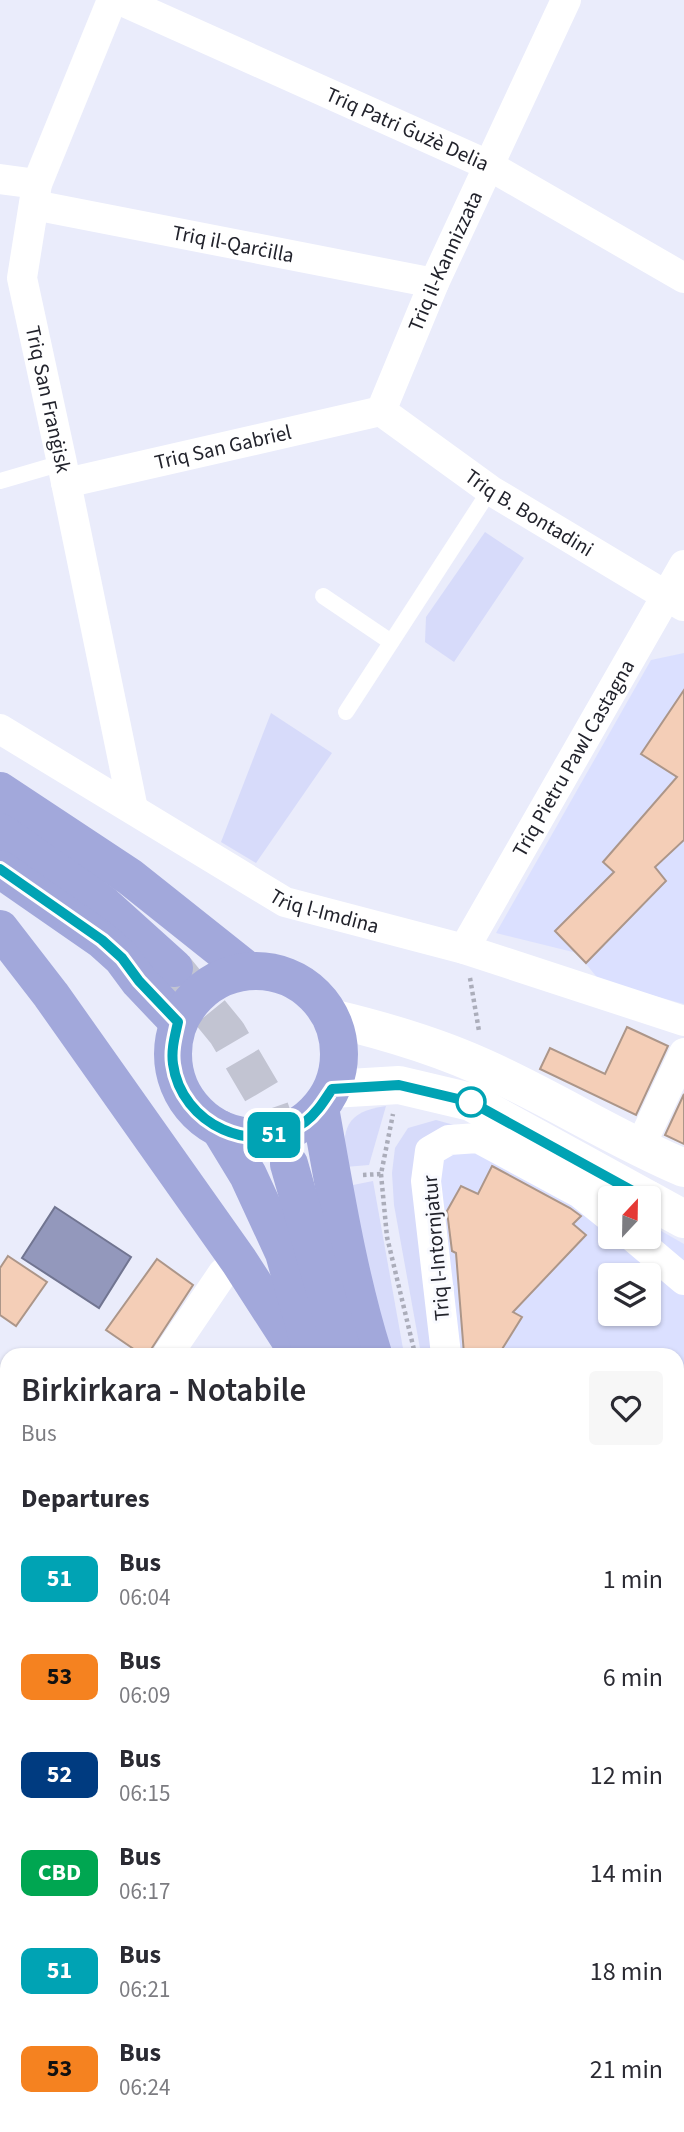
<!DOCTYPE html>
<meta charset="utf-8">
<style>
:root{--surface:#fff;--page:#f7f7f7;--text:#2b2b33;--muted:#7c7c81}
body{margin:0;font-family:"Source Sans 3",sans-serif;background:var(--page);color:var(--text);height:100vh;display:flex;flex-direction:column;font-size:26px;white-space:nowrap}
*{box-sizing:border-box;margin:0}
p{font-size:23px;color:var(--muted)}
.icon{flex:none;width:38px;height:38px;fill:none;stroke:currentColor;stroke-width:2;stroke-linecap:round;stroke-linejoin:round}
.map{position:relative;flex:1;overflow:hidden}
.side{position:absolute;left:0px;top:1348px;width:684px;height:786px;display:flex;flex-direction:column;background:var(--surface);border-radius:21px 21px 0 0;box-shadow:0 2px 5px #0004}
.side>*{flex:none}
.badge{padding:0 14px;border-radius:10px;font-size:24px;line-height:46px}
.needle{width:46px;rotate:22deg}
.tools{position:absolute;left:598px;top:1186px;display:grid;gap:14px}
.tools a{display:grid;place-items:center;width:63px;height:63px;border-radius:7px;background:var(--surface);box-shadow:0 2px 5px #0004;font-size:35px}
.map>.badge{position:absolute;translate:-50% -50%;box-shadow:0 0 0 4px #fff}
h2{padding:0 21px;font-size:26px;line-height:63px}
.round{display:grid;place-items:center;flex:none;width:74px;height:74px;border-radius:7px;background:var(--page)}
.overview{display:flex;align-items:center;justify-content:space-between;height:119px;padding:0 21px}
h1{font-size:33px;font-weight:600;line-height:52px}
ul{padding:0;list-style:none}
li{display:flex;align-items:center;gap:21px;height:98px;padding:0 21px}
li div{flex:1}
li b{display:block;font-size:26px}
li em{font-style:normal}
li .badge{min-width:77px;font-weight:700;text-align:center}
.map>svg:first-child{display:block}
.built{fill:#dbe0ff;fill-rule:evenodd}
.green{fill:#d7dbfa}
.water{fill:#9398bc;stroke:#717591;stroke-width:2}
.building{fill:#f4ceb7;stroke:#ac9689;stroke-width:2}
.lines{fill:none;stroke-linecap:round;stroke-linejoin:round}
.trunk-tunnel{stroke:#c2c4d2;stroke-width:38;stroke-dasharray:38 19;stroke-linecap:butt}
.path{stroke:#abadba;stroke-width:4.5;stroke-dasharray:3.5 3.5;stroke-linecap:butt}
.service{stroke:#fff;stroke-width:16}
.minor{stroke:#fff;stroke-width:30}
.secondary{stroke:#fff;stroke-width:38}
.trunk{stroke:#a2a8db;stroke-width:38}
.line-casing{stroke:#fff;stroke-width:16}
.line{stroke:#00a3b4;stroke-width:10}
.stop-dot{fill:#fff;stroke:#00a3b4;stroke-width:3.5}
.labels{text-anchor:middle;stroke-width:6;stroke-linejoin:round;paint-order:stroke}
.street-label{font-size:21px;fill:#22232c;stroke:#f9faff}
</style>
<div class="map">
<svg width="684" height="2132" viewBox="0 0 684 2132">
<rect width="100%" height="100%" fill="#eaecfb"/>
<g class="built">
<polygon points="684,653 684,1004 600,981 577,953 496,933 651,660"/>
<path d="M498,1141L611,1203V1237H649V1224L684,1244V2132H592L582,2126H677V1354H456L435,1172L440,1153ZM611,1276H649V1314H611Z"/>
<polygon points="0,1405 7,1408 7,1572 0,1582"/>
</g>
<g class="green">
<polygon points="485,532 524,558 454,662 425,642 426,617"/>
<polygon points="271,713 332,753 256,863 221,842"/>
<path d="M386,1106L369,1165L345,1167C342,1128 345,1112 386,1106Z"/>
<polygon points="436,1120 472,1130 423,1145 432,1352 421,1354 394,1205 392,1173 395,1148 408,1128"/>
<polygon points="373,1181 404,1354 385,1354 343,1187"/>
</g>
<polygon class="water" points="55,1207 131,1257 99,1308 22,1258"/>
<g class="building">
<polygon points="684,690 684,840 655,867 666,881 586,963 555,931 614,872 603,862 677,777 641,754"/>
<polygon points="627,1027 668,1046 636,1115 540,1069 550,1048 605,1074"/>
<polygon points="684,1094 684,1144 665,1135"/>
<polygon points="492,1166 570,1208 581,1216 573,1224 586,1235 513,1312 522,1317 499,1354 464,1354 456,1253 452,1251 447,1211 461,1186 478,1194"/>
<polygon points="8,1256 47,1282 16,1326 0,1315 0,1268"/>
<polygon points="157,1259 193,1285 148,1354 141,1354 106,1330"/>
</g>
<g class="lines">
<polyline class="trunk-tunnel" points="174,968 227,1033 267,1101 289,1164"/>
<g class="path">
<polyline points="470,978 479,1031"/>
<polyline points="381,1174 387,1237 415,1354"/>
<polyline points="363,1175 381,1174 393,1114"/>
</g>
<g class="service">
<polyline points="0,481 62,463"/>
<polyline points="323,596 391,642"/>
<polyline points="346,712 490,490"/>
<polyline points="677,1659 684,1653"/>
</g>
<g class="minor">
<path id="s1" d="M112,0L37,184L22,278L62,463L133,809"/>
<path id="s2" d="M120,0L488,165L684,278"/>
<polyline points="0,179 37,184"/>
<path id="s3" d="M34,205L434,283"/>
<path id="s4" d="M381,411L434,283L566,0"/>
<path id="s5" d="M381,411L490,490L683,606"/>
<path id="s6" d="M66,483L381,411"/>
<path id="s7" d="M0,729L285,902L464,949L684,1021"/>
<path id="s8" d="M464,949L684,565"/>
<polyline points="639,1149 684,1053"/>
<polyline points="633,1237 684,1280"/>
<polyline points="168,1354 223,1273 239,1261"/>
<polyline points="446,1354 426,1181 430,1151 449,1140 478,1138 580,1193 611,1218"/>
<polyline points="0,1604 7,1593"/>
<polyline points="677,1915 684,1909"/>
<polyline points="566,2126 568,2132"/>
</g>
<g class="secondary">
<path d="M331,1018C386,1031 443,1048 493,1072C558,1102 618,1140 684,1168"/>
<polyline points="332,1089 399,1085 471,1102 647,1199"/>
<polyline points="649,1200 684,1219"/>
</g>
<g class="trunk">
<polyline points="0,791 130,877 248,971"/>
<polyline points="0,832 103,904 174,968"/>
<polyline points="0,869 102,940 122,958 139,981 178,1022"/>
<polyline points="0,929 51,995 239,1261 299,1354"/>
<circle cx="256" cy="1054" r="83"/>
<path d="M320,1108C335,1191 348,1274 373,1354"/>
<polyline points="220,1129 248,1175 284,1253 312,1352"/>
<polyline points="289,1164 343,1354"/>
<polyline points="488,2126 490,2132"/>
<polyline points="529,2126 531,2132"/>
</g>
</g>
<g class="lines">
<g class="line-casing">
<path id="line" d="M0,869L102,940L122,958L139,981L178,1022C175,1036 171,1049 173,1064C181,1124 254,1159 305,1122C317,1113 324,1101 332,1089L399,1085L471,1102L647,1199"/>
</g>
<use href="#line" class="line"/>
</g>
<circle class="stop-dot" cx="471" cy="1102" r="14"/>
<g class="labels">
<g class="street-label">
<text dy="7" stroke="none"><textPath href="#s2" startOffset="315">Triq Patri Ġużè Delia</textPath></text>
<text dy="7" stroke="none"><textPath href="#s3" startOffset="203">Triq il-Qarċilla</textPath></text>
<text dy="7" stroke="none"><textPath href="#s4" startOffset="163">Triq il-Kannizzata</textPath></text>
<text dy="7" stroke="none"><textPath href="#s1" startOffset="418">Triq San Franġisk</textPath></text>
<text dy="7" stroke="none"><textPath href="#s6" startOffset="161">Triq San Gabriel</textPath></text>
<text dy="7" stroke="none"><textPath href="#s5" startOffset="180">Triq B. Bontadini</textPath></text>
<text dy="7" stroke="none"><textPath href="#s8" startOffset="220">Triq Pietru Pawl Castagna</textPath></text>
<text dy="7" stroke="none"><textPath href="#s7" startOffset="374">Triq l-Imdina</textPath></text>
<text transform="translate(436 1248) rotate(-95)" y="7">Triq l-Intornjatur</text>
</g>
</g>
</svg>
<div class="tools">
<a><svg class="needle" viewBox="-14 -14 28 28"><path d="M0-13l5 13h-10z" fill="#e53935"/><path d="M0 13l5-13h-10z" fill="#7c7c81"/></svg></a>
<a><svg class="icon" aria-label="layers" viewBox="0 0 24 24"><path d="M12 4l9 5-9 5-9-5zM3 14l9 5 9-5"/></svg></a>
</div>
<b class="badge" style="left:274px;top:1135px;background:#00a3b4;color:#fff">51</b>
<section class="side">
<div class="overview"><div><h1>Birkirkara - Notabile</h1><p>Bus</p></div><a class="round"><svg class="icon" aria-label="heart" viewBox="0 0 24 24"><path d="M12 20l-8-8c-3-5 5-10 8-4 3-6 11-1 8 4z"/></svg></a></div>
<h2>Departures</h2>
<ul>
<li><span class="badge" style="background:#00a3b4;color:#fff">51</span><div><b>Bus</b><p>06:04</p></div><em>1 min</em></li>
<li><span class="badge" style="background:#f58220;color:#111">53</span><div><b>Bus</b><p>06:09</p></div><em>6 min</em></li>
<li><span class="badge" style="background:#003b80;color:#fff">52</span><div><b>Bus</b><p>06:15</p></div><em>12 min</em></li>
<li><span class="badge" style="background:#00a651;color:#fff">CBD</span><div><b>Bus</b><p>06:17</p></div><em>14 min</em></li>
<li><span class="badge" style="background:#00a3b4;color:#fff">51</span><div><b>Bus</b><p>06:21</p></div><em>18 min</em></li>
<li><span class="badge" style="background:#f58220;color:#111">53</span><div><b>Bus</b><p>06:24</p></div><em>21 min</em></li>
</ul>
</section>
</div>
